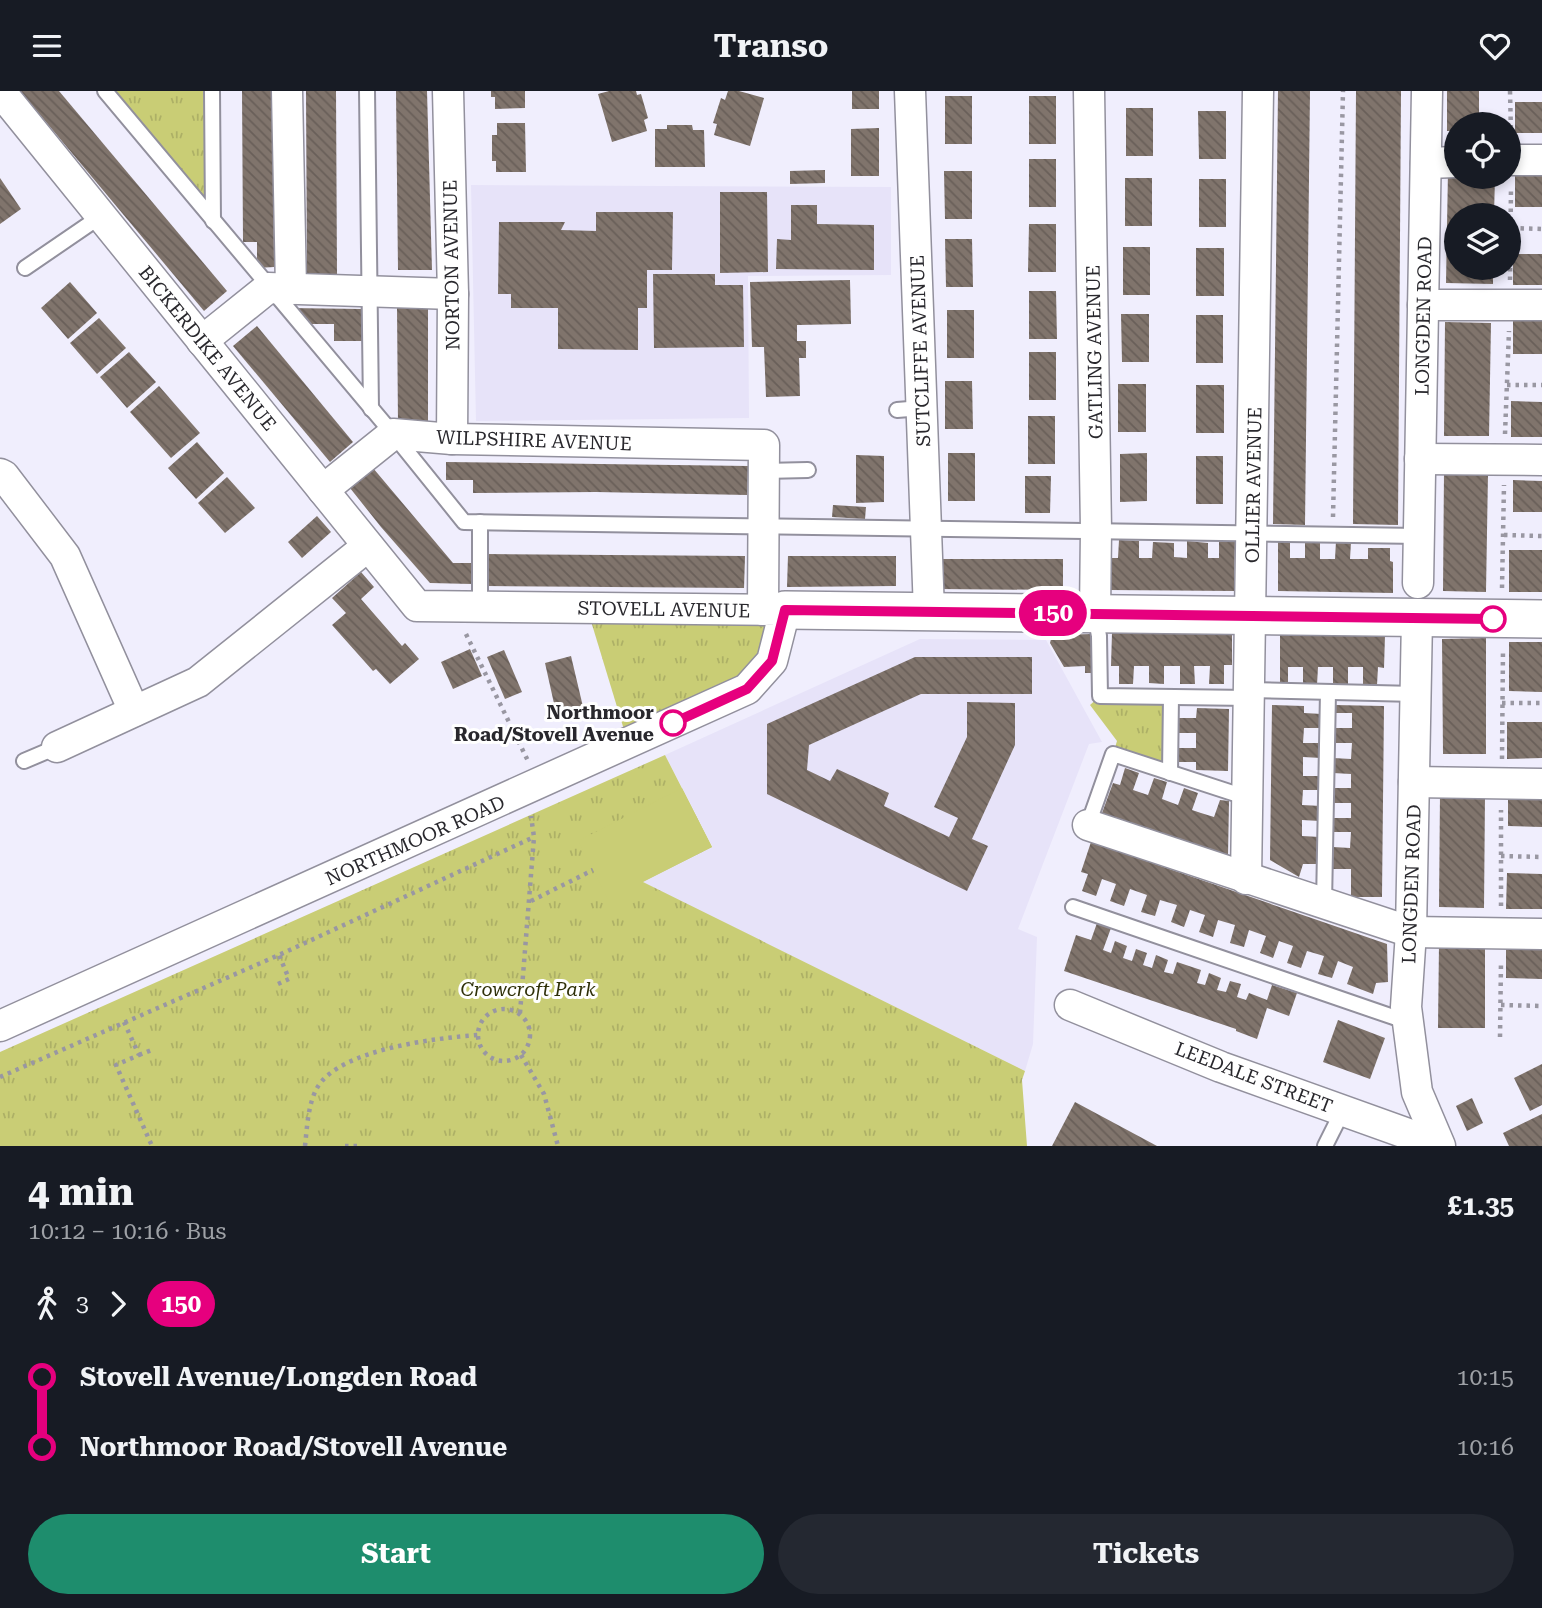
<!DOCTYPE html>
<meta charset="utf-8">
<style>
:root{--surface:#171b24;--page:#242831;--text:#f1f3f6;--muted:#9ea1a6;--accent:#1e8d6d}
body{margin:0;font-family:"Roboto Serif",serif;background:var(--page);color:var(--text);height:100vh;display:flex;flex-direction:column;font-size:26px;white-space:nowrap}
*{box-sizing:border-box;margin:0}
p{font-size:23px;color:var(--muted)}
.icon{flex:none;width:38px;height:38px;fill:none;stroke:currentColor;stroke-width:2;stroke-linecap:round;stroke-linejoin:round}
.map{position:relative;height:1055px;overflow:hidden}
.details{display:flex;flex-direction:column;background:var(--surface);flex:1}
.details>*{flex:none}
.badge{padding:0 14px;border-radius:23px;font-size:24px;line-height:46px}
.fabs{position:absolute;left:1444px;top:21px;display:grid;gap:14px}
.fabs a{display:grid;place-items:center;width:77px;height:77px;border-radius:50%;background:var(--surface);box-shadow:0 4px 10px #0003;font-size:35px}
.map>.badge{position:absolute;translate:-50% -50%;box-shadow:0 0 0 4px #fff}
.legs{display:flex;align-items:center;gap:10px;height:77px;padding:0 28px;font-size:23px}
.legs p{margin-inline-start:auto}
.summary{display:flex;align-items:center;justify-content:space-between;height:119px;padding:0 28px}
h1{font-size:38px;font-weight:700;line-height:52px}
.cta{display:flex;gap:14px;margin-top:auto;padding:14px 28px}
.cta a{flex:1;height:80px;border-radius:42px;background:var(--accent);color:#fff;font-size:28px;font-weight:700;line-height:80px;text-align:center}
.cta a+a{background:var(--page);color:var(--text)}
ul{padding:0 28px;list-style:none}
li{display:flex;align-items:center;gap:24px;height:70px;font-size:26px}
li i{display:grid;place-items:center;width:10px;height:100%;margin:0 9px;background:currentColor}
li i::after{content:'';width:18px;height:18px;margin:-9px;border:5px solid;border-radius:50%;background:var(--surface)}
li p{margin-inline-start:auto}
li:first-child i{background:linear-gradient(#0000 50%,currentColor 0)}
li:last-child i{background:linear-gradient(currentColor 50%,#0000 0)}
header{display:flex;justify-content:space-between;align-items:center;height:91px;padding:0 28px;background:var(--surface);font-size:32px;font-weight:700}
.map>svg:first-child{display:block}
.built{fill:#e7e3f9}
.grass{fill:url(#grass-tufts)}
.garden{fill:#c9cd75}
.building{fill:url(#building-back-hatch)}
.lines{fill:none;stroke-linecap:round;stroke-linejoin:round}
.service-casing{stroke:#92909d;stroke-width:18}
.minor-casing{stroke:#92909d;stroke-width:33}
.tertiary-casing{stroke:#92909d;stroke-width:40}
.path{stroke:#9997a2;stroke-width:4.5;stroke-dasharray:3.5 5;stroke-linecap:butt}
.service{stroke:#fff;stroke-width:14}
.minor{stroke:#fff;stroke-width:30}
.tertiary{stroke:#fff;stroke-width:37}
.line-1-casing{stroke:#fff;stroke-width:16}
.line-1{stroke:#e6007e;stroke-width:10}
.stop-1-dot{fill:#fff;stroke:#e6007e;stroke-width:3.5}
.labels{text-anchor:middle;stroke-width:6;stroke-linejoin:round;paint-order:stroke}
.street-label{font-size:19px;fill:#29282d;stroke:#fff}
.stop-label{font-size:19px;font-weight:bold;fill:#29282d;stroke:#fff;text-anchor:end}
.park-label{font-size:19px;font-style:italic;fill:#2f3009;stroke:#fff}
</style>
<header><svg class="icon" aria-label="menu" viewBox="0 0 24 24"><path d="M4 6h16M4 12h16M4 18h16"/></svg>Transo<svg class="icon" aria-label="heart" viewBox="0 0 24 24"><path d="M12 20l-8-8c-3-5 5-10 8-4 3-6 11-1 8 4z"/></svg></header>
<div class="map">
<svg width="1542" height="1055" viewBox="0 0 1542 1055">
<defs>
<pattern id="grass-tufts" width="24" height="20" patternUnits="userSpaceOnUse" patternTransform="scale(1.75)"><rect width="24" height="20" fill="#c9cd75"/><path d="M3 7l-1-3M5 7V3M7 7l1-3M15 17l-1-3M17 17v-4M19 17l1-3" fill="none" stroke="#adb066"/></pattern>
<pattern id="building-back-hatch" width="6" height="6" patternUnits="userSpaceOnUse" patternTransform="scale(1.75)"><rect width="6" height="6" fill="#80746c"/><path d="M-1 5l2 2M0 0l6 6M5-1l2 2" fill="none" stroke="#695f59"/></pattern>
</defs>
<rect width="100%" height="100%" fill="#f0eefd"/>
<g class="built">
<polygon points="471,94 891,96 891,184 748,185 749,327 476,330"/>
<polygon points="920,548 1046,549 1102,651 1089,653 1018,838 1037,846 1033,953 1025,980 642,791 712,755 665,664"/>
</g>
<g class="grass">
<polygon points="105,0 212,0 213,130"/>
<polygon points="587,517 785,519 772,570 628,652"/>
<polygon points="1100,605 1171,606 1170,682 1113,663 1117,650 1090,614"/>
<polygon points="665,664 712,756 643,791 1025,980 1022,989 1027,1055 0,1055 0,961"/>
</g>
<polygon class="garden" points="682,697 712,756 608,808 578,750"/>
<g class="building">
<polygon points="20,0 59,0 227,200 204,220"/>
<polygon points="242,0 273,0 274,176 257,177 257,151 243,151"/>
<polygon points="306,0 336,0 337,184 307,184"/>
<polygon points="396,0 427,0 432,179 398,179"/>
<polygon points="491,0 525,0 525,17 495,18 495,6 491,6"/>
<polygon points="609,0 636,0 637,4 641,3 648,27 644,29 647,40 612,51 598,3"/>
<polygon points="728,0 739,0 764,7 750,55 714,44 717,33 713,32 721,7 725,9"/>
<rect x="852" y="0" width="27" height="18"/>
<polygon points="1278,0 1310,0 1305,434 1273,433"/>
<polygon points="1356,0 1401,0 1398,434 1353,433"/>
<polygon points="1447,0 1479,0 1479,33 1456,33 1456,40 1447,40"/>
<rect x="945" y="5" width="27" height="48"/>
<rect x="1029" y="5" width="27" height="48"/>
<rect x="1515" y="11" width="27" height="31"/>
<rect x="1126" y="17" width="27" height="48"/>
<polygon points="1198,20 1226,20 1226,68 1199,68"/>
<polygon points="497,32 525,32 526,81 496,81 496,70 492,70 492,44 497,44"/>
<polygon points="667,34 692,34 693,39 704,39 705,76 655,76 655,38 667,38"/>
<polygon points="879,37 879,85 851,85 851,38"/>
<rect x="1029" y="68" width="27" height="48"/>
<polygon points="825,79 825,92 790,93 790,80"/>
<polygon points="944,80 972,80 972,128 945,128"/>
<polygon points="1448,80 1456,86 1495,86 1494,124 1456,124 1456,177 1493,177 1493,193 1446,192"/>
<polygon points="1515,84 1542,85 1542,116 1515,116"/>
<polygon points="0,87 21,118 0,133"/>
<rect x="1125" y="87" width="27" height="48"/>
<rect x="1199" y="88" width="27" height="48"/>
<polygon points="720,101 767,101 768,181 720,182"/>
<polygon points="791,114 817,114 817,133 874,134 874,179 776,178 777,148 791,149"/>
<polygon points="596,121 673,121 672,179 647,179 647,217 638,217 638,259 558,258 558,217 511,217 511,203 498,203 499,131 565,131 561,139 596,140"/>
<polygon points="1029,133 1056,133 1056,181 1028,181"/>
<polygon points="945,148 972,148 973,196 946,196"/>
<rect x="1123" y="156" width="27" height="48"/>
<rect x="1196" y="157" width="28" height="48"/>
<rect x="1513" y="163" width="29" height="31"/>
<polygon points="653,183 715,183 715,194 743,194 744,256 654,257"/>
<polygon points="850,189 851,233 797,234 797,250 806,250 806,267 799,267 800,305 766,306 764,256 752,256 750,191"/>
<polygon points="70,191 97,222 68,248 41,217"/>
<polygon points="1029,200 1056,200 1057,248 1029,248"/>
<polygon points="397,216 428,216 428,333 398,333"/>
<polygon points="288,217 362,218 362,250 334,250 334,233 302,233"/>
<rect x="947" y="219" width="27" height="48"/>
<polygon points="1121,223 1149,223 1149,271 1122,271"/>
<rect x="1196" y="224" width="27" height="48"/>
<rect x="1513" y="225" width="29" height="38"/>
<polygon points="99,227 126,257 97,283 70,252"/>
<polygon points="1445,231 1491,232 1489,345 1444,345"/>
<polygon points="257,235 353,351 330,371 233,255"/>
<polygon points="129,261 156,291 127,317 100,286"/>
<rect x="1029" y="261" width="27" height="48"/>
<polygon points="945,290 972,290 973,338 945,338"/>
<rect x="1118" y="293" width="28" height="48"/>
<rect x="1196" y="294" width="28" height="48"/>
<polygon points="159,295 200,342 171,367 130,321"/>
<polygon points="1511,310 1542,311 1542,346 1511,346"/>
<rect x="1028" y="325" width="27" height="48"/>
<polygon points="197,351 224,382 196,408 168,377"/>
<rect x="948" y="362" width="27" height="48"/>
<polygon points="1147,362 1147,410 1120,411 1120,363"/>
<polygon points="856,364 884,365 884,411 856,412"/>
<rect x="1196" y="365" width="27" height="48"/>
<polygon points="446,371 748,375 747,404 596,401 473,402 473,389 446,389"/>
<polygon points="373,377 453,472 472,472 472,493 430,492 381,436 350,397"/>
<polygon points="1444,382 1488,382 1486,501 1443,500"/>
<polygon points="1025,385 1051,385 1050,422 1025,422"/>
<polygon points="227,386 255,417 225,442 198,412"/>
<polygon points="1513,389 1542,390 1542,421 1513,421"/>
<polygon points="833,414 866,416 865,428 832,426"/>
<polygon points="317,425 331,441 302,467 288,451"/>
<polygon points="1119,449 1139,450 1139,467 1152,467 1153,451 1174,452 1174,466 1187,467 1187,450 1208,452 1208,467 1219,467 1219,450 1235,450 1234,500 1109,499 1109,467 1118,467"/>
<polygon points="1278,449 1290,449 1290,467 1305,467 1305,450 1320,450 1320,468 1335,468 1336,450 1351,451 1350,468 1368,468 1368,457 1390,457 1390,470 1393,471 1393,502 1278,500"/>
<rect x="1509" y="459" width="33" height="42"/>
<polygon points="486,463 745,465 744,497 486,495"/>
<polygon points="788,465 896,465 896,495 787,496"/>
<polygon points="938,468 1063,468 1063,499 938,498"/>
<polygon points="361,481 374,496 361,508 402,555 405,552 419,568 390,593 376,578 373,580 332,534 346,522 332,507"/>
<polygon points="1112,542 1232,543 1232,574 1224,574 1224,593 1209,593 1210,575 1194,575 1195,593 1180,593 1180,575 1164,575 1164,593 1149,592 1149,575 1134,575 1133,593 1119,593 1119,575 1111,575"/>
<polygon points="1093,543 1094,582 1085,582 1085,575 1064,576 1050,552 1052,544"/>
<polygon points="1280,543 1385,544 1384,577 1378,576 1377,594 1363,594 1363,576 1348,576 1348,594 1333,594 1333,576 1318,576 1317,594 1303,594 1303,576 1288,576 1288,594 1280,593"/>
<polygon points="1486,547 1486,663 1443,663 1442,548"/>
<polygon points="1509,551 1542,551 1542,601 1509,600"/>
<polygon points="470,558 482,585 453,598 441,571"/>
<polygon points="504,559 522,601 505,608 487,566"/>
<polygon points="571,565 584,620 557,626 545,572"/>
<polygon points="915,566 1032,566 1032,603 921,603 809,654 807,679 830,690 837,678 889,702 884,715 949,746 958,727 934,716 967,646 967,611 1015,612 1015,654 972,748 988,755 967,800 767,703 767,633"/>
<polygon points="1272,614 1304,615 1304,622 1322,623 1322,637 1304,637 1303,652 1322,652 1321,667 1303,666 1303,685 1321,685 1320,699 1303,699 1302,714 1321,715 1320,730 1302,729 1302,745 1320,746 1320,773 1303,773 1299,786 1270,769"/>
<polygon points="1334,614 1384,615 1382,806 1351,806 1351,778 1332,778 1333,756 1350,757 1351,741 1333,741 1333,727 1351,727 1351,712 1333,712 1333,697 1351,697 1351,683 1333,682 1333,667 1351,668 1352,652 1333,652 1334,637 1352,637 1352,622 1334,622"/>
<polygon points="1197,617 1229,618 1228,680 1196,679 1196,671 1178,671 1178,657 1196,657 1196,642 1178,642 1178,627 1196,627"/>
<polygon points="1507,631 1542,631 1542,667 1507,668"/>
<polygon points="1125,677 1139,682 1133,699 1148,704 1154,687 1167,691 1162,708 1178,714 1184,697 1198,702 1192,719 1201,722 1214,726 1220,709 1229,710 1228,765 1102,722 1113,692 1120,694"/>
<polygon points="1508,702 1542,702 1542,736 1508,735"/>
<polygon points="1440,703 1485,703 1484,817 1439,816"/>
<polygon points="1091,751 1387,853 1388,891 1376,892 1373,903 1347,893 1353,876 1338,870 1332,887 1318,883 1324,865 1307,860 1301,877 1287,872 1293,855 1279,850 1273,867 1260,862 1266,845 1249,839 1244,856 1230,852 1235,834 1218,829 1213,846 1199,841 1205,824 1190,819 1184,836 1171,831 1177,814 1160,809 1155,825 1141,821 1147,804 1130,798 1124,815 1110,810 1116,793 1102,788 1096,805 1082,800 1088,783 1081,781"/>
<polygon points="1507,782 1542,783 1542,818 1506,818"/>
<polygon points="1097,832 1111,837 1103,859 1111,862 1115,850 1127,855 1123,867 1132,870 1136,858 1147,862 1143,874 1152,877 1156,864 1168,869 1164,881 1173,883 1177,871 1201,879 1197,892 1205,894 1209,882 1221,887 1217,899 1226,901 1230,890 1241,893 1237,906 1246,909 1249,902 1267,909 1272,894 1297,902 1289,925 1267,917 1257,948 1236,940 1236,938 1064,880 1076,844 1091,849"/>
<polygon points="1439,853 1485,853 1485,937 1438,937"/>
<polygon points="1506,855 1542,856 1542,888 1506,887"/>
<polygon points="1338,929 1385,947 1370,988 1323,971"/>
<polygon points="1542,973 1542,1014 1530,1020 1514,987"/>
<polygon points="1472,1007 1483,1032 1467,1040 1456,1015"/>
<polygon points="1075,1011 1157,1055 1052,1055"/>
<polygon points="1542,1023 1542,1055 1509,1055 1503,1042"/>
</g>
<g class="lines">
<g class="service-casing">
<g id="service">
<polyline points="105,0 393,343 464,431 1419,445"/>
<polyline points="212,0 213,130"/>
<polyline points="367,0 371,318"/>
<polyline points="25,177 101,125"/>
<polyline points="897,319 922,317"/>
<polyline points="764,380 808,379"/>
<polyline points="480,515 480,431"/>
<polyline points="1095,524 1099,545 1100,605 1250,607"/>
<polyline points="1250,599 1416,603"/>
<polyline points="24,670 57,656"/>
<polyline points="1170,682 1171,606"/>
<polyline points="1088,734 1113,663 1248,707"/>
<polyline points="1324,813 1328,601"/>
<polyline points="1073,816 1408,931"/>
<polyline points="1325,1055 1343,1019"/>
</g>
</g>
<g class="minor-casing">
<g id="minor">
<polyline points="287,0 291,198"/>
<polyline points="448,0 453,203 452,348"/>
<polyline points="910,0 929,521"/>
<polyline points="1089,0 1096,439 1095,522"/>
<polyline points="1508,69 1542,69"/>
<polyline points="1426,72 1456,71"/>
<polyline points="1423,214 1542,214"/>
<polyline points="202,250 268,197 453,203"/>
<polyline points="1420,368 1542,369"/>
<polyline points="0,383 4,385 65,465 134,620"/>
<polyline points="323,399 393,343 452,348 764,354 763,519"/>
<polyline points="1418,492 1427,0"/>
<polyline points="1417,527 1411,841 1406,916 1417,1001 1440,1055"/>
<polyline points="57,656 198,591 368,455"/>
<polyline points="1414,691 1542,693"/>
<polyline points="1088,734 1411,841 1542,843"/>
<polyline points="1246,788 1258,0"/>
<polyline points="1070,914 1221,976 1439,1054"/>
<polyline points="0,935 747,598 772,570 785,519 417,515 0,0"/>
</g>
</g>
<g class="tertiary-casing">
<polyline id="tertiary" points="785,519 1542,528"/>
</g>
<g class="path">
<polyline points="1510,0 1511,42"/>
<polyline points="1512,137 1542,138"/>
<polyline points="1510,189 1511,96"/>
<polyline points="1507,294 1542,294"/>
<polyline points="1505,343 1509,240"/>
<polyline points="1333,426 1343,0"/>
<polyline points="1504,444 1542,445"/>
<polyline points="1502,497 1504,394"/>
<polyline points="466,543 528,670"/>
<polyline points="1502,612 1542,612"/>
<polyline points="1502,668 1503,558"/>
<polyline points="1501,765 1542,766"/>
<polyline points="531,810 593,779"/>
<polyline points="1501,815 1501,719"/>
<polyline points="278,893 289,888 279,864"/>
<polyline points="1501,914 1542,915"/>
<circle cx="504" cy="944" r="26"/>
<polyline points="520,922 534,746 531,725"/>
<polyline points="124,931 139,964 116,974 152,1055"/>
<polyline points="1500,946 1501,870"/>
<polyline points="139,964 154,958"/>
<polyline points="521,964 544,1003 558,1055"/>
<polyline points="0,986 279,864 534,746"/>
<path d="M305,1055C307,1037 308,1013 317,997C339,958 437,947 478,944"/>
<polyline points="345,1055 362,1055"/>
</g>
<use href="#service" class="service"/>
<use href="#minor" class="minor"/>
<use href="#tertiary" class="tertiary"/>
</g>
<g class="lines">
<g class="line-1-casing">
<polyline id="line-1" points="673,632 747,598 772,570 785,519 1493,528"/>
</g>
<use href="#line-1" class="line-1"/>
</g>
<g class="stop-1-dot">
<circle cx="1493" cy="528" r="12"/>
<circle cx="673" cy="632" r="12"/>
</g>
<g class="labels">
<g class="street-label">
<text transform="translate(451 174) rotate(-91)" y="7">NORTON AVENUE</text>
<text transform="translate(1423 225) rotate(-89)" y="7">LONGDEN ROAD</text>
<text transform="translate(208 257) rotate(51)" y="7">BICKERDIKE AVENUE</text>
<text transform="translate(920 260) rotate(-92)" y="7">SUTCLIFFE AVENUE</text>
<text transform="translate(1094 261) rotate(-91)" y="7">GATLING AVENUE</text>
<text transform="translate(534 349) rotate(2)" y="7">WILPSHIRE AVENUE</text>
<text transform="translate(1253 394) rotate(-89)" y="7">OLLIER AVENUE</text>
<text transform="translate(664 518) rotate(1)" y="7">STOVELL AVENUE</text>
<text transform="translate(415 749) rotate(-24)" y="7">NORTHMOOR ROAD</text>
<text transform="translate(1411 793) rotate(-88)" y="7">LONGDEN ROAD</text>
<text transform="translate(1254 986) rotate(21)" y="7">LEEDALE STREET</text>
</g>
<g class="stop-label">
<text x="654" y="628">Northmoor<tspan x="654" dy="22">Road/Stovell Avenue</tspan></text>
</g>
<g class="park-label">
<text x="528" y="905">Crowcroft Park</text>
</g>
</g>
</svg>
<div class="fabs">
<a><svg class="icon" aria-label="locate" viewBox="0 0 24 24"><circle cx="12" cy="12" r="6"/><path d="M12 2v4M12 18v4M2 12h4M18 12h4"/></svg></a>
<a><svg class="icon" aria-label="layers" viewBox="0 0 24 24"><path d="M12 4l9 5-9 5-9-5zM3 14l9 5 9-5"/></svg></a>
</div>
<b class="badge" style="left:1053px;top:522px;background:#e6007e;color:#fff">150</b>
</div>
<section class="details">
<div class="summary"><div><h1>4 min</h1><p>10:12 – 10:16 · Bus</p></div><b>£1.35</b></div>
<div class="legs"><svg class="icon" aria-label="walk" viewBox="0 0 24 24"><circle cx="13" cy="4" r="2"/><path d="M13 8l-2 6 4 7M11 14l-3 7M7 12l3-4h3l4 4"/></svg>3<svg class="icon" aria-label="forward" viewBox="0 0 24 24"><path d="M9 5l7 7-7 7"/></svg><b class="badge" style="background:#e6007e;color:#fff">150</b></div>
<ul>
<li><i style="color:#e6007e"></i><b>Stovell Avenue/Longden Road</b><p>10:15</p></li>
<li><i style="color:#e6007e"></i><b>Northmoor Road/Stovell Avenue</b><p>10:16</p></li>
</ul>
<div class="cta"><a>Start</a><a>Tickets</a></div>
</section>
